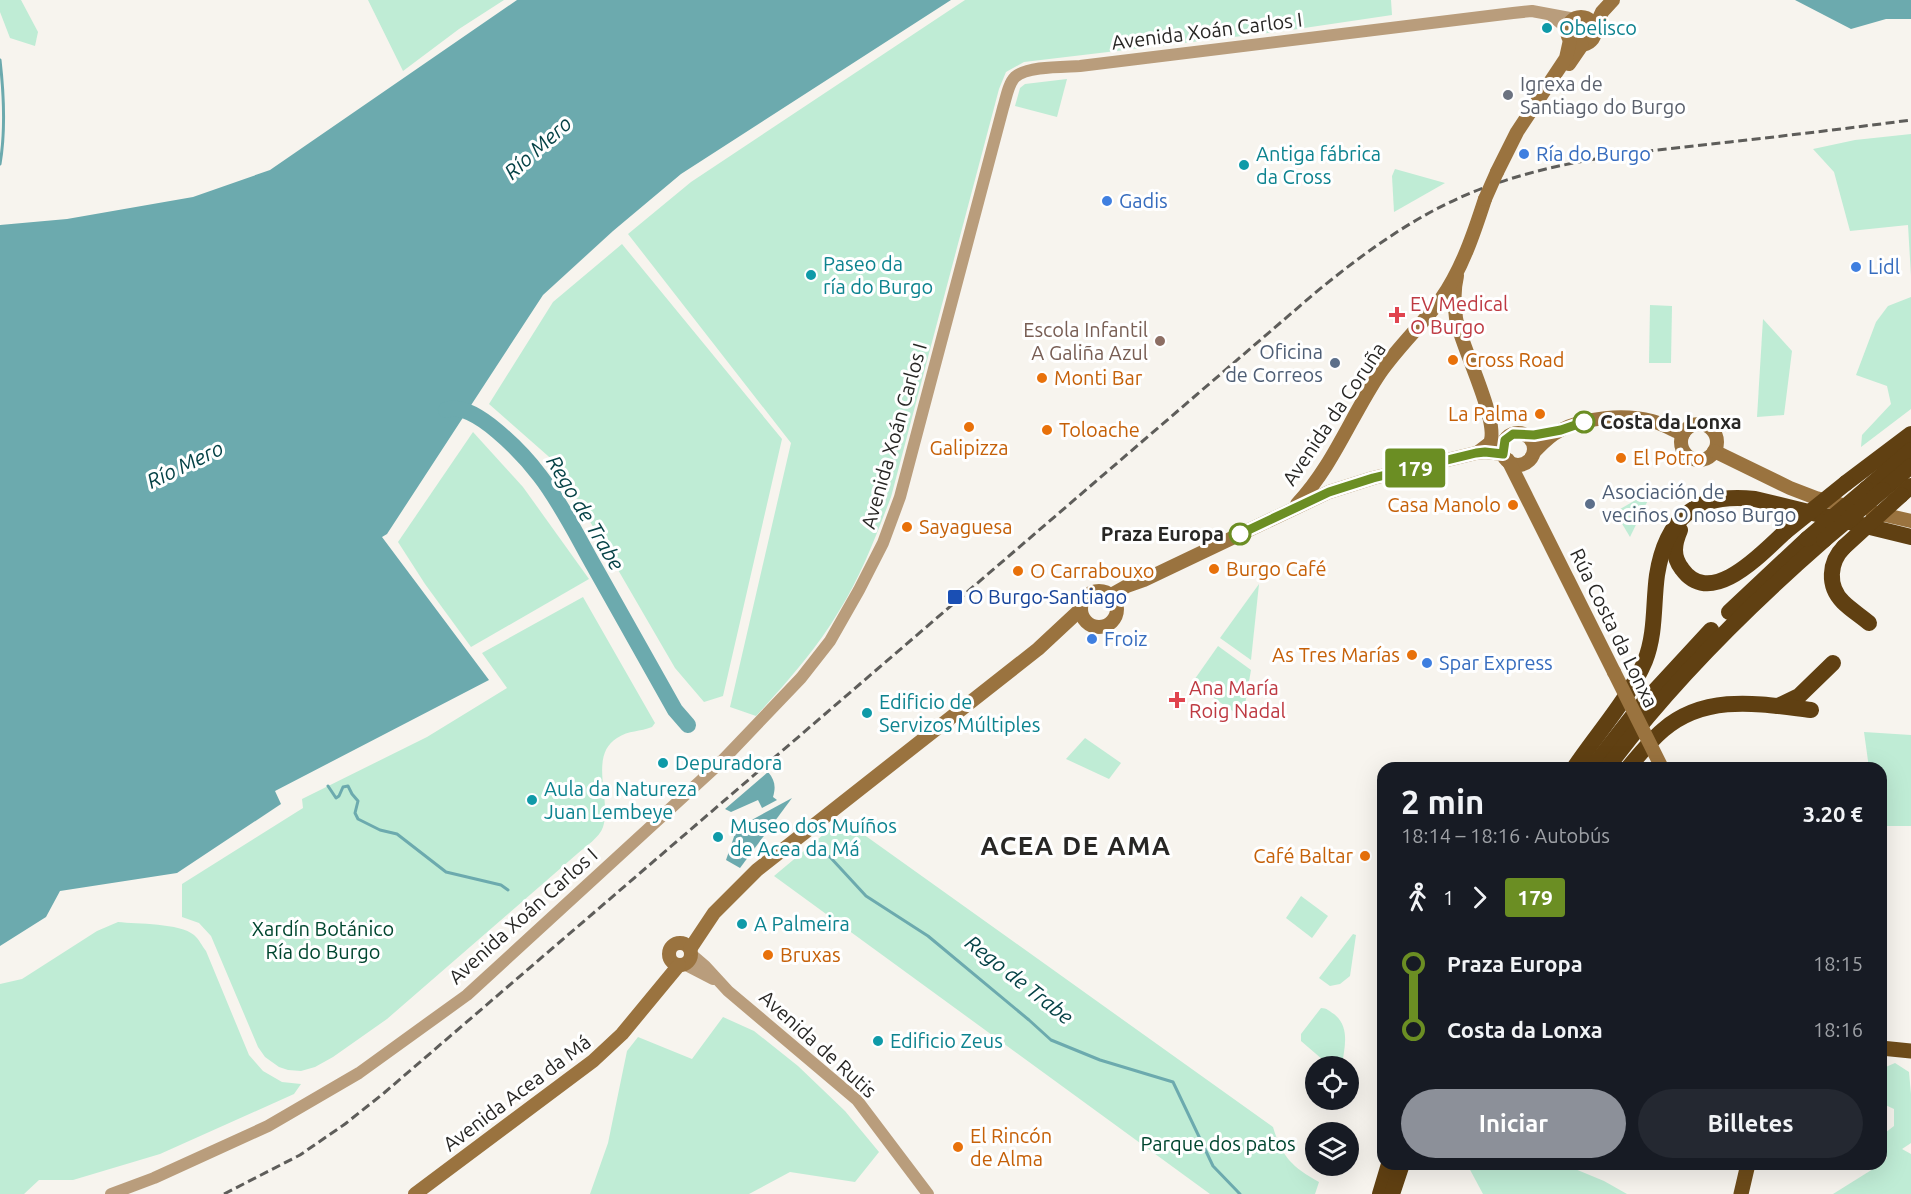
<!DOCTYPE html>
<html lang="es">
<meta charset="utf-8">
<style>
:root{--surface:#171b24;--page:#242831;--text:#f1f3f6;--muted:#9ea1a6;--accent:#8c9099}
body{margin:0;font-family:Ubuntu,sans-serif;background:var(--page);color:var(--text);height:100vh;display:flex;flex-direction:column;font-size:22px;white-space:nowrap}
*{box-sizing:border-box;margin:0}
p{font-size:20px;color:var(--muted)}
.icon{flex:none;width:33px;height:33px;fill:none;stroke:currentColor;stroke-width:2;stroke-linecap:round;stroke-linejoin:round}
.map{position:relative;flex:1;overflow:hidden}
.panel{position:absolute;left:1377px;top:762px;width:510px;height:408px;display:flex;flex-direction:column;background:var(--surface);border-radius:18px;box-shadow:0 6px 24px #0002}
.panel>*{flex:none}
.badge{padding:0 12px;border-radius:4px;font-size:21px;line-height:39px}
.tools{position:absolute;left:1305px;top:1056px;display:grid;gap:12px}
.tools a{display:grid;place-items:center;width:54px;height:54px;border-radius:50%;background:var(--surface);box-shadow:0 6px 24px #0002;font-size:30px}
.map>.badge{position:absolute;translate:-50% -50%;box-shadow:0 0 0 3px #fff}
.legs{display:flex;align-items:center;gap:9px;height:66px;padding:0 24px;font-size:20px}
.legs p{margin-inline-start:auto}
.headline{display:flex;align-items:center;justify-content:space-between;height:102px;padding:0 24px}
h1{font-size:33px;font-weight:600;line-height:45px}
.primary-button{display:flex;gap:12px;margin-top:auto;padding:12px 24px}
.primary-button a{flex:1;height:69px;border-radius:36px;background:var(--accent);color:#fff;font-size:24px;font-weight:600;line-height:69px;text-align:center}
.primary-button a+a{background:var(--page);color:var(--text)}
ul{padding:0 24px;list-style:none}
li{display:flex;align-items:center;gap:21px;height:66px;font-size:22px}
li i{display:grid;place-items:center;width:9px;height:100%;margin:0 8px;background:currentColor}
li i::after{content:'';width:15px;height:15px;margin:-8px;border:4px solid;border-radius:50%;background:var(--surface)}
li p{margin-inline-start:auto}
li:first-child i{background:linear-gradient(#0000 50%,currentColor 0)}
li:last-child i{background:linear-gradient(currentColor 50%,#0000 0)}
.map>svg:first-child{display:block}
.green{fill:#bfecd5}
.water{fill:#6caaae}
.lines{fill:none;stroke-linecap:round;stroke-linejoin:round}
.stream{stroke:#6caaae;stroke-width:3}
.river{stroke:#6caaae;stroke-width:16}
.tertiary{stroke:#b99d7c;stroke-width:12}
.secondary{stroke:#9a733f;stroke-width:14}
.trunk{stroke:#6e4c1a;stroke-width:15}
.motorway{stroke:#604012;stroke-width:16}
.rail{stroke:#5e5d5a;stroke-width:3;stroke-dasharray:9 4.5;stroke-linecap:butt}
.secondary-bridge{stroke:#9a733f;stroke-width:14}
.motorway-bridge{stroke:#604012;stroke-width:16}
.line-1-casing{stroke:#fff;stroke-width:14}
.line-1{stroke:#6b8e23;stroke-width:9}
.culture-dot{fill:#0f9aa8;stroke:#fff;stroke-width:2}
.worship-dot{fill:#6b7280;stroke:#fff;stroke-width:2}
.shop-dot{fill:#3f7fe0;stroke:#fff;stroke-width:2}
.health-dot{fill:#e0444e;stroke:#fff;stroke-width:2}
.education-dot{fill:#8d6e63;stroke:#fff;stroke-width:2}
.food-dot{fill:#e8710a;stroke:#fff;stroke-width:2}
.service-dot{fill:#5c6f8a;stroke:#fff;stroke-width:2}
.stop-1-dot{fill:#fff;stroke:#6b8e23;stroke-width:3}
.transit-dot{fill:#1a4fb4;stroke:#fff;stroke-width:2}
.labels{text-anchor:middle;stroke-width:6;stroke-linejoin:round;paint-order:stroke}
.culture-label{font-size:20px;fill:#0d838f;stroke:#fff;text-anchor:start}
.street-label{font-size:20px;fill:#282725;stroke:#fff}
.worship-label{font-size:20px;fill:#5b616d;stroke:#fff;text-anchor:start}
.shop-label{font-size:20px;fill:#366cbe;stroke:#fff;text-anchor:start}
.health-label{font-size:20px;fill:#be3a42;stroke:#fff;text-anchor:start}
.education-label{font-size:20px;fill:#785e54;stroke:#fff;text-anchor:end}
.service-label{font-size:20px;fill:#4e5e75;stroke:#fff;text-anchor:end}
.food-label{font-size:20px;fill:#c56008;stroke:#fff;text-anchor:start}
.stop-label{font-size:20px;font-weight:bold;fill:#282725;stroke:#fff;text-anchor:start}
.transit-label{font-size:20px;fill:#164399;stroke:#fff;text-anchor:start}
.park-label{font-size:20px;fill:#00462f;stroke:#fff}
.water-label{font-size:21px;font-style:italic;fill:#054246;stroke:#fff}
.district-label{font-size:26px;font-weight:bold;letter-spacing:1.5px;fill:#282725;stroke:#fff}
</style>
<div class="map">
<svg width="1911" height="1194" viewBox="0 0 1911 1194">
<rect width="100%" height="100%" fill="#f7f4ee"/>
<g class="green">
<polygon points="0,0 21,0 38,32 35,46 10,38 0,12"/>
<polygon points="368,0 504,0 459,29 403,71"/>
<path d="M965,0H1391L1392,15L1284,31L1024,62L1006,72L999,89L891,497C876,536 861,576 839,611C816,650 786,683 756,716L730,707L791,443L628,234L691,182Z"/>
<polygon points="1067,79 1057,117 1015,106 1020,88 1025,84"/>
<polygon points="1911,134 1911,276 1908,225 1850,231 1834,172 1813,149 1855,140"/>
<polygon points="1395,169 1445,183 1394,212 1392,176"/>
<polygon points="622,244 782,439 723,696 704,702 675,668 556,463 489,404 553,302"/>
<polygon points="1911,297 1911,409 1861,447 1862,435 1891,404 1887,386 1856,375 1876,322 1888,306"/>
<polygon points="1650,305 1672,306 1671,363 1649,363"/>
<polygon points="1763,319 1792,351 1784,415 1757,417"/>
<polygon points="473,432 523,487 589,579 471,647 425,584 398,542"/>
<polygon points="1653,490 1630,537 1615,512"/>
<polygon points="1259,584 1251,660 1220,638"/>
<path d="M583,597L655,723L652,727C640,732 629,730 617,738C588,756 612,800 603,827C600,837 585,847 577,854L387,1019L333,1057L315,1067L301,1071L288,1070L279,1067L265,1057L258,1047L211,936L199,923L182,917V884L303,808L302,799L427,737L507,688L482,653Z"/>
<polygon points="1218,646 1251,670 1244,710 1240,716 1192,683"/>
<polygon points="1864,732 1911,735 1911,826 1881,826 1881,768 1869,768"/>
<polygon points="1085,738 1121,763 1109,779 1066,759"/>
<path d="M842,819L1273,1127C1282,1157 1292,1167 1319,1182L1315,1194H1210L774,876Z"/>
<polygon points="1301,896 1328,916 1312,938 1286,918"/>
<path d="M118,922C137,924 180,923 194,935C199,939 202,946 206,951L249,1055L263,1071L282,1082L301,1084L294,1094L160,1154L73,1180H39L24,1194H0V984L22,979L97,931Z"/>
<polygon points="1353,934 1356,935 1350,976 1340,984 1330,986 1319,978"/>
<path d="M1321,1008C1327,1008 1329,1011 1334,1014C1351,1028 1344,1048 1342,1066H1330L1301,1041V1034Z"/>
<polygon points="723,1017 754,1031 798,1066 845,1111 879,1152 855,1182 790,1172 749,1194 590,1194 608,1143 627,1051 638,1037 692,1059"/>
<polygon points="1895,1063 1909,1072 1911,1094 1911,1143 1902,1149 1911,1154 1911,1194 1833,1194 1881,1164 1887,1158 1881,1144 1881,1136 1894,1126 1894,1109 1881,1103 1881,1069"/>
<polygon points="1470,1164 1563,1164 1604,1181 1627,1194 1483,1194 1468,1166"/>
</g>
<g class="water">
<polygon points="517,0 951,0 681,174 613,231 543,295 387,534 382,537 489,680 275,791 281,804 177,873 60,891 46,917 0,946 0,225 67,219 193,197 270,170"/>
<polygon points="1795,0 1911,0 1911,19 1886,19 1851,29"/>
<path d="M768,772C775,780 776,787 773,797L777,800L762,808L758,800L731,812L725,809Z"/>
<polygon points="792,798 740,868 726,860 737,828"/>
</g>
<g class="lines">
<g class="stream">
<path d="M0,60C4,95 6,129 0,164"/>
<polyline points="328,786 336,798 339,796 343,787 348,786 352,794 358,801 355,813 358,819 380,830 397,834 446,872 501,885 508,890"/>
<polyline points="808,848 830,857 866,896 928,936 1029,1020 1051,1040 1100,1060 1173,1082 1213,1166 1240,1194"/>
</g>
<path class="river" d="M446,410C473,399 525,456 540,476C561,503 577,536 594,566C621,614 648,662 675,710L688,725"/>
<g class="tertiary">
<polyline points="1552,16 1568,29"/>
<polyline points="691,954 705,966 728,991 857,1100 928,1194"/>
<polyline points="684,964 713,979"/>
<path d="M111,1194L154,1178L268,1126L359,1073L467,995L720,763L801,678L830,641L859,590L883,543L900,497L1003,108C1006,99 1008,84 1015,77C1027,66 1064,67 1080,66L1513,13L1532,11L1575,19"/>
</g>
<g class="secondary">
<circle cx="1581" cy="31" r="14"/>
<polyline points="1595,27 1602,12 1613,0"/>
<polyline points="1569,64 1582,45"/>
<polyline points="1497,172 1517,132 1566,58 1570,40"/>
<path d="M1457,276C1454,289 1454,304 1456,318C1460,344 1500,421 1490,443L1477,453"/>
<circle cx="1699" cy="442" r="18"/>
<circle cx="1518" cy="449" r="16"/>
<polyline points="1714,451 1790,488 1816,498 1854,508"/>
<path d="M1534,452C1542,444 1549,436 1559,431C1584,417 1625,414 1652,421C1663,424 1673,430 1683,434"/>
<polyline points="1508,460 1614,672"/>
<path d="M1297,504C1333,466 1351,416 1380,373C1398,347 1422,325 1441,299C1462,269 1474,233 1485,199"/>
<polyline points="1872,512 1911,521"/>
<circle cx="1099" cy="609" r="18"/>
<polyline points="1111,595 1127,586 1144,580 1329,492 1373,478 1476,453 1485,452 1503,454"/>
<circle cx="680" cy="954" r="11"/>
<polyline points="690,949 714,913 757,870 1038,649 1081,609"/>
<polyline points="415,1194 593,1061 622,1034 679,965"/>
</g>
<g class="trunk">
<polyline points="1881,1048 1911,1051"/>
<polyline points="1741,1194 1748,1164"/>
</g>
<g class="motorway">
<polyline points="1846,483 1911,434"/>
<polyline points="1866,489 1911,450"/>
<polyline points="1883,490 1911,466"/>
<polyline points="1901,495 1911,486"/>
<path d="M1680,530C1674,544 1672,556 1682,569C1711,610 1763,552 1785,532"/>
<path d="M1844,547C1829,562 1827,586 1843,602C1851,610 1861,616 1869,623"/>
<polyline points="1729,612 1807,539"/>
<polyline points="1778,706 1799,696 1833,663"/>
<path d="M1574,768C1596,735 1630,697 1645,661C1656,633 1653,604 1657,575C1666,518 1697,492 1755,499L1911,537"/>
<polyline points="1592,768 1639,708 1711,630"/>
<path d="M1607,768C1670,683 1745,609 1824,540"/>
<path d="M1628,768C1639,755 1650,741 1663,730C1706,693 1760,704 1811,710"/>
<polyline points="1380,1194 1389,1164"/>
<polyline points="1392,1194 1402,1164"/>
</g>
<path class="rail" d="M224,1194L300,1155L345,1124L384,1093L1315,293C1360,256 1406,222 1459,198C1544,160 1639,152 1730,142C1791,135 1851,128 1911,120"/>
<g class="secondary-bridge">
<polyline points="1485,199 1497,172"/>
<polyline points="1614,672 1662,768"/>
</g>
<g class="motorway-bridge">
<polyline points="1785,532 1846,483"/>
<polyline points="1807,539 1866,489"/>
<polyline points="1824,540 1883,490"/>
<polyline points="1844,547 1901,495"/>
</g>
</g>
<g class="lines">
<g class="line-1-casing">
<polyline id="line-1" points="1240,534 1329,492 1373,478 1476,453 1485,452 1503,454 1505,440 1513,434 1534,435 1561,430 1584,422"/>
</g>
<use href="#line-1" class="line-1"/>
</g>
<g class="culture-dot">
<circle cx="1547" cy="28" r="6"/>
<circle cx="1244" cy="165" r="6"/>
<circle cx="811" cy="275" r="6"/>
<circle cx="867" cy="713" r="6"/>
<circle cx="663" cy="763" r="6"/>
<circle cx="532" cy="800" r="6"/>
<circle cx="718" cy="837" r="6"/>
<circle cx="742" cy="924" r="6"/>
<circle cx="878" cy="1041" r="6"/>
</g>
<circle class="worship-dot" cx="1508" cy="95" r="6"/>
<g class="shop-dot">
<circle cx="1524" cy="154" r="6"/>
<circle cx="1107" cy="201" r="6"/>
<circle cx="1856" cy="267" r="6"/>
<circle cx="1092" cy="639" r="6"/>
<circle cx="1427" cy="663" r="6"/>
</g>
<g class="health-dot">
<path d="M1394 306h6v6h6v6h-6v6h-6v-6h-6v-6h6z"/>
<path d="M1174 691h6v6h6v6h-6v6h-6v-6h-6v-6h6z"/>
</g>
<circle class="education-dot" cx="1160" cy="341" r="6"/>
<g class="food-dot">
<circle cx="1453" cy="360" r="6"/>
<circle cx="1042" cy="378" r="6"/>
<circle cx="1540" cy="414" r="6"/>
<circle cx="969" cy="427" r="6"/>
<circle cx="1047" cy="430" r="6"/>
<circle cx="1621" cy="458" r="6"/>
<circle cx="1513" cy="505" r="6"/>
<circle cx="907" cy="527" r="6"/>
<circle cx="1214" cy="569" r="6"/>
<circle cx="1018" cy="571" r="6"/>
<circle cx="1412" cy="655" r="6"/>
<circle cx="1365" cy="856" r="6"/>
<circle cx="768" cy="955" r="6"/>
<circle cx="958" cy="1147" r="6"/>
</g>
<g class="service-dot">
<circle cx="1335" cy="363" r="6"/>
<circle cx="1590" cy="504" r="6"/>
</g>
<g class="stop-1-dot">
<circle cx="1584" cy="422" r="10"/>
<circle cx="1240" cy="534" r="10"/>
</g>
<rect class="transit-dot" x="947" y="589" width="16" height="16" rx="3"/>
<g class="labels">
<g class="culture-label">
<text x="1559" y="35">Obelisco</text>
<text x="1256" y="161">Antiga fábrica<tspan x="1256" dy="23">da Cross</tspan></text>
<text x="823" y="271">Paseo da<tspan x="823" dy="23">ría do Burgo</tspan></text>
<text x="879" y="709">Edificio de<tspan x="879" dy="23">Servizos Múltiples</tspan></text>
<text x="675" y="770">Depuradora</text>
<text x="544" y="796">Aula da Natureza<tspan x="544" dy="23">Juan Lembeye</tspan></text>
<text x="730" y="833">Museo dos Muíños<tspan x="730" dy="23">de Acea da Má</tspan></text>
<text x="754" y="931">A Palmeira</text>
<text x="890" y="1048">Edificio Zeus</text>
</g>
<g class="street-label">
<text transform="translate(1207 31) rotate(-7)" y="7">Avenida Xoán Carlos I</text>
<text transform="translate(1334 414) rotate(-56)" y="7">Avenida da Coruña</text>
<text transform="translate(894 436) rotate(-74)" y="7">Avenida Xoán Carlos I</text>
<text transform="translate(1614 628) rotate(64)" y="7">Rúa Costa da Lonxa</text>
<text transform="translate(523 916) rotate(-42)" y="7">Avenida Xoán Carlos I</text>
<text transform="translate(818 1044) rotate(42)" y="7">Avenida de Rutis</text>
<text transform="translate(517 1093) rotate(-37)" y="7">Avenida Acea da Má</text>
</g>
<g class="worship-label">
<text x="1520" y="91">Igrexa de<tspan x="1520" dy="23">Santiago do Burgo</tspan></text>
</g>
<g class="shop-label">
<text x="1536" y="161">Ría do Burgo</text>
<text x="1119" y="208">Gadis</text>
<text x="1868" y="274">Lidl</text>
<text x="1104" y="646">Froiz</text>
<text x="1439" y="670">Spar Express</text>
</g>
<g class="health-label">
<text x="1410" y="311">EV Medical<tspan x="1410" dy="23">O Burgo</tspan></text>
<text x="1189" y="695">Ana María<tspan x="1189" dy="23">Roig Nadal</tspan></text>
</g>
<g class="education-label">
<text x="1148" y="337">Escola Infantil<tspan x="1148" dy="23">A Galiña Azul</tspan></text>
</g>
<g class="service-label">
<text x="1323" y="359">Oficina<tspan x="1323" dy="23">de Correos</tspan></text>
<text x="1602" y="499" text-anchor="start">Asociación de<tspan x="1602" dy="23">veciños O noso Burgo</tspan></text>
</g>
<g class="food-label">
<text x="1465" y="367">Cross Road</text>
<text x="1054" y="385">Monti Bar</text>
<text x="1528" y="421" text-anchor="end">La Palma</text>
<text x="1059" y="437">Toloache</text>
<text x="969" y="455" text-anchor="middle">Galipizza</text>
<text x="1633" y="465">El Potro</text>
<text x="1501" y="512" text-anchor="end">Casa Manolo</text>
<text x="919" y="534">Sayaguesa</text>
<text x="1226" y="576">Burgo Café</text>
<text x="1030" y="578">O Carrabouxo</text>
<text x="1400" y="662" text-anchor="end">As Tres Marías</text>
<text x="1353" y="863" text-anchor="end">Café Baltar</text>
<text x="780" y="962">Bruxas</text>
<text x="970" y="1143">El Rincón<tspan x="970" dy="23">de Alma</tspan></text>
</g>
<g class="stop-label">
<text x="1600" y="429">Costa da Lonxa</text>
<text x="1224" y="541" text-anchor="end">Praza Europa</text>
</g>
<g class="transit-label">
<text x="968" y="604">O Burgo-Santiago</text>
</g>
<g class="park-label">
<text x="323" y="936">Xardín Botánico<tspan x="323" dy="23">Ría do Burgo</tspan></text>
<text x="1218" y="1151">Parque dos patos</text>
</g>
<g class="water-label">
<text transform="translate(538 148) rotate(-42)" y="7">Río Mero</text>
<text transform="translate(185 465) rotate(-26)" y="7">Río Mero</text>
<text transform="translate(585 513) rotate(59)" y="7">Rego de Trabe</text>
<text transform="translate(1019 980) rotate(38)" y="7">Rego de Trabe</text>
</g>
<g class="district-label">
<text x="1076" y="855">ACEA DE AMA</text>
</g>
</g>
</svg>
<div class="tools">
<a><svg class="icon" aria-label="locate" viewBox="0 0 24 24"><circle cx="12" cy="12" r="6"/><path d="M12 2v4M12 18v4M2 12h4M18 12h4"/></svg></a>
<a><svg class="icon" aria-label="layers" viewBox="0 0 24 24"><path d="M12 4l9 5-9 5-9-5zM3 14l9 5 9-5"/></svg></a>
</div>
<b class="badge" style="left:1415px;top:468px;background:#6b8e23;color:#fff">179</b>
<section class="panel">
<div class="headline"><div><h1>2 min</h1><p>18:14 – 18:16 · Autobús</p></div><b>3.20 €</b></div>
<div class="legs"><svg class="icon" aria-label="walk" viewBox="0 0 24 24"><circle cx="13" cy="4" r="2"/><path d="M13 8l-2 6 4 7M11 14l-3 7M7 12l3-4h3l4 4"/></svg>1<svg class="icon" aria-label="forward" viewBox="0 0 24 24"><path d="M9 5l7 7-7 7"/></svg><b class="badge" style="background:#6b8e23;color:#fff">179</b></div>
<ul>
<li><i style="color:#6b8e23"></i><b>Praza Europa</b><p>18:15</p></li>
<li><i style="color:#6b8e23"></i><b>Costa da Lonxa</b><p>18:16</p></li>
</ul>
<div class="primary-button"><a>Iniciar</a><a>Billetes</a></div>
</section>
</div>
